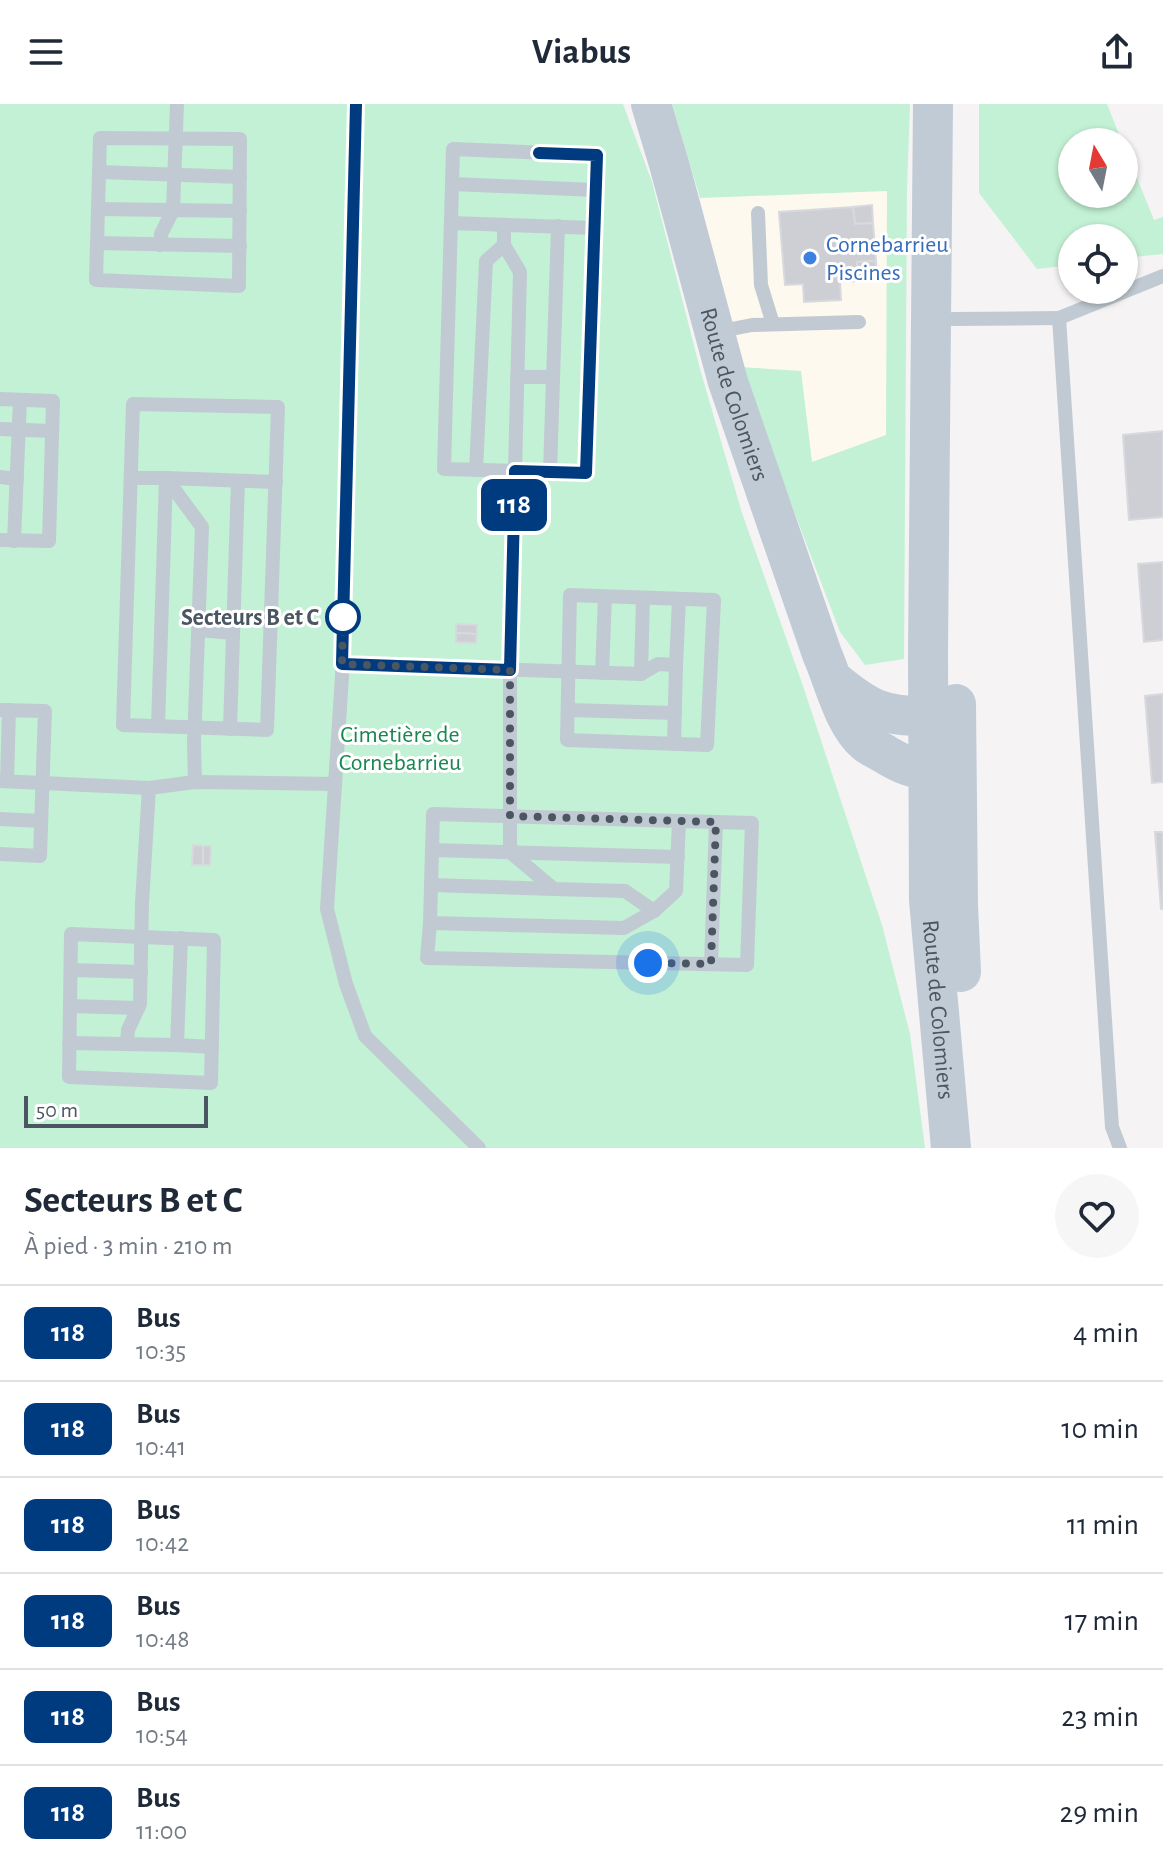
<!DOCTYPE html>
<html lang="fr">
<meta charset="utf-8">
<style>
:root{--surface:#fff;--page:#f6f6f7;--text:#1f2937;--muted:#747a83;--line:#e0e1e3}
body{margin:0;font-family:"Alegreya Sans",sans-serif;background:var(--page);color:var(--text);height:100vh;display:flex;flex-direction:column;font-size:30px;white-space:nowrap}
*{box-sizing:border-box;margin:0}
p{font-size:26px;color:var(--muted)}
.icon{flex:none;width:44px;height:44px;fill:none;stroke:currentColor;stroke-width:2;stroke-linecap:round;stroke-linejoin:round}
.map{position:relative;height:1044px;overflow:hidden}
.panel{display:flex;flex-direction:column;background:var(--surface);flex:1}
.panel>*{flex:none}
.badge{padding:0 16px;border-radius:12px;font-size:28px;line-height:52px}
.needle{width:52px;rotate:350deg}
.buttons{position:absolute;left:1058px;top:24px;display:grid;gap:16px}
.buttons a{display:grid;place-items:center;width:80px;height:80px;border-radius:50%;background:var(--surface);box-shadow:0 2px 6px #0004;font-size:40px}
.scale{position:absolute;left:24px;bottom:20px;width:184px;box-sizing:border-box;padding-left:8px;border:4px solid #4a5661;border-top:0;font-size:22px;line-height:28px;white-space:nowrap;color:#4a5661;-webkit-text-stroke:6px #fff;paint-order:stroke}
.you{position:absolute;width:40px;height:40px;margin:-20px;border:6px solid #fff;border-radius:50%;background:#1a73e8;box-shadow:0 0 0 12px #1a73e833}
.map>.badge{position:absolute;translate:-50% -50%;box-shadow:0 0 0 4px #fff}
.round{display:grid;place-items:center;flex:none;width:84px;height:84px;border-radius:42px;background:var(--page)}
.head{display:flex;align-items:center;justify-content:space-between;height:136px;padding:0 24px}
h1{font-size:38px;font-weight:700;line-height:60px}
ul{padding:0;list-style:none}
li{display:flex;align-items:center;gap:24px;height:96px;padding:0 24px;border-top:2px solid var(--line)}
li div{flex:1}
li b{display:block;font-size:30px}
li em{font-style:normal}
li .badge{min-width:88px;font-weight:700;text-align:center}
header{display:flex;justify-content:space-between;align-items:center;height:104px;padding:0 24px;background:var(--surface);font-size:36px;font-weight:700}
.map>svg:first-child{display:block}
.commercial{fill:#fdf9ef}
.green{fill:#c3f1d5}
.building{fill:#cdcfd5;stroke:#d7d9de;stroke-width:2}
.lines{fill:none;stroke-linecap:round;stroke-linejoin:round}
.lane{stroke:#c1cad2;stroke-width:14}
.secondary{stroke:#c1cbd6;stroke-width:40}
.line-casing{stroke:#fff;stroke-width:18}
.line{stroke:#003b80;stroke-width:12}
.walk{stroke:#4a5661;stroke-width:8;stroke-dasharray:0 14.4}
.shop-dot{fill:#3f7fe0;stroke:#fff;stroke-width:3}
.stop-dot{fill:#fff;stroke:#003b80;stroke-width:4}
.labels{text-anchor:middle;stroke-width:6;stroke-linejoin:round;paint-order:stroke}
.shop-label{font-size:24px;fill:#366cbe;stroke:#fff;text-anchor:start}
.street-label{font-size:24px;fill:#4a5661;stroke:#fff}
.stop-label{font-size:24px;font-weight:bold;fill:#4a5661;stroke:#fff;text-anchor:end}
.park-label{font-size:24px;fill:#17864f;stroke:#fff}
</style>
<header><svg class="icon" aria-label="menu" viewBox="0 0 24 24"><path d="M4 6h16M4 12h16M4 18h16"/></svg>Viabus<svg class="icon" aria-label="share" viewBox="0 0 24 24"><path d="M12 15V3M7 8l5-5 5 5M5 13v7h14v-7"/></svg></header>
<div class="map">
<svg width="1163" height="1044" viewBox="0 0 1163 1044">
<rect width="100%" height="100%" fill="#f5f3f3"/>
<polygon class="commercial" points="887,86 887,331 812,359 801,268 739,263 700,94"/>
<g class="green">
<polygon points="0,0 623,0 652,78 700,265 742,409 803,582 882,821 910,930 925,1044 0,1044"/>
<polygon points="672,0 910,0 907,85 904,555 865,561 840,528 739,263 801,267 812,358 886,331 887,87 700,94"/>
<polygon points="979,0 1107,0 1122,38 1072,38 1072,90 1124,90 1124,42 1154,116 1163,113 1163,150 1124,154 1124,134 1072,134 1072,161 1037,165 979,89"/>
</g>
<g class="building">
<polygon points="872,101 873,119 855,120 853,103"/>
<polygon points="853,103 855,120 873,119 876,157 857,158 859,177 840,178 841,196 804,198 803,180 785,181 779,108"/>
<polygon points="876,157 877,176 859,177 857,158"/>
<polygon points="1163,327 1163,413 1129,416 1123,331"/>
<polygon points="1163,458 1163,536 1144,538 1138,460"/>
<polygon points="456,520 477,521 477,530 456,529"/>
<polygon points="456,529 477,530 476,539 456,538"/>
<polygon points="1163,590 1163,678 1152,679 1145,592"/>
<polygon points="1155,728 1163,728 1163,805 1161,805"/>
<polygon points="193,741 203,742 203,761 192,761"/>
<polygon points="203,742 211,742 210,761 203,761"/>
</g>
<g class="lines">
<g class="lane">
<polyline points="356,0 342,572 327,805 346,880 365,932 479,1044"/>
<polygon points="100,34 240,35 239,182 96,176"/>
<polygon points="453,45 597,51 586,369 444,365"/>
<polyline points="99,68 240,73"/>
<polyline points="452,80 595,86"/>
<polyline points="98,105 240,107"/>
<polyline points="758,109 761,181 773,220"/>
<polyline points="451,119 594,124"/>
<polyline points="504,121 504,141 520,168 510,566 510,748 554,785 625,787 654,807"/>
<polyline points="97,139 240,142"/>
<polyline points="160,141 161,130 173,106 177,0"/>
<polyline points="953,215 1059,214"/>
<polyline points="716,228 752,221 859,218"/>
<polyline points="517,273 553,273"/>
<polyline points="0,295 53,297 49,437 0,436"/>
<polygon points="133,300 278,303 267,626 123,621"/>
<polyline points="0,325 52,327"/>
<polyline points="476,366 486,157 504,141"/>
<polyline points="550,368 558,122"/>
<polyline points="0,373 17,375"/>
<polyline points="131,374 166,374 158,622"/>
<polyline points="166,374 202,423 194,638 195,678"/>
<polyline points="166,374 276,378"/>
<polyline points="14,437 20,296"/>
<polygon points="570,491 714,496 707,641 567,636"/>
<polyline points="199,526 233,529"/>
<polyline points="342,560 641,570 658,560 676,561 679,495"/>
<polyline points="602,569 605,493"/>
<polyline points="641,570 643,494"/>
<polyline points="0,606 45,607 40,752 0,750"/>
<polyline points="568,606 675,609"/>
<polyline points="230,625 238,377"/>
<polyline points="674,640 676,561"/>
<polyline points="0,677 149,684 195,678 335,680"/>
<polyline points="7,677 9,606"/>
<polygon points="433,710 679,717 676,787 654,807 624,824 430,819"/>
<polyline points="0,715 41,717"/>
<polyline points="432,746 678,753"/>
<polyline points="431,781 554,785"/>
<polyline points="430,819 427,854 747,861 752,719 679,717"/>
<polygon points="71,830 214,836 211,979 69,973"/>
<polyline points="181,834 177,941 212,943"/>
<polyline points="711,860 716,718"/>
<polyline points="71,866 141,868"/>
<polyline points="70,902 138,904"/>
<polyline points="69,939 177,941"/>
<polyline points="127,940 128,926 140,900 142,799 149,684"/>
<polyline points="1120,1044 1112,1023 1059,214 1163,172"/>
</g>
<g class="secondary">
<path id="s1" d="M651,0L669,60L728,278L822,550C834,577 843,619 866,639C872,644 881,647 888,652C900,659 914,666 929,665"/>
<path id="s2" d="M933,0L928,548L929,796L951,1044"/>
<path d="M834,577C868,605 883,613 928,612L944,632"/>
<polyline points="956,600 958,802 961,868"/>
</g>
</g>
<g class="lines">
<g class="line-casing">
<polyline id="line" points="356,0 342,560 510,566 515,367 586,369 597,51 539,49"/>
</g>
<use href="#line" class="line"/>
<polyline class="walk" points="343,513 342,560 510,566 510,712 716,718 711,860 648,859"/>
</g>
<circle class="shop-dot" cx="810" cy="154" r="8"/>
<circle class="stop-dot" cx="343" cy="513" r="16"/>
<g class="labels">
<g class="shop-label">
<text x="826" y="148">Cornebarrieu<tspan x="826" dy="28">Piscines</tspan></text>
</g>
<g class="street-label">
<text dy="8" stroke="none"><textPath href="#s1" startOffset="302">Route de Colomiers</textPath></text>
<text dy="8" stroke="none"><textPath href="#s2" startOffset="906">Route de Colomiers</textPath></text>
</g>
<g class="stop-label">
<text x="319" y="521">Secteurs B et C</text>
</g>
<g class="park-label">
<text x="400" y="638">Cimetière de<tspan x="400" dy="28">Cornebarrieu</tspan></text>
</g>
</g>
</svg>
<div class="buttons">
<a><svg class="needle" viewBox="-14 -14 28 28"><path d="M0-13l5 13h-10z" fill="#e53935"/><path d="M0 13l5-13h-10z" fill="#747a83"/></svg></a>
<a><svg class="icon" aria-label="locate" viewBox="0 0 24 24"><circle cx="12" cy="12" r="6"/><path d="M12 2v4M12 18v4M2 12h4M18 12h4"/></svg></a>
</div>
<div class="scale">50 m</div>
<div class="you" style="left:648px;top:859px"></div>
<b class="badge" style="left:514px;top:401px;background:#003b80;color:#fff">118</b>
</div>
<section class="panel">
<div class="head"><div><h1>Secteurs B et C</h1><p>À pied · 3 min · 210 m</p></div><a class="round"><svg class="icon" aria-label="heart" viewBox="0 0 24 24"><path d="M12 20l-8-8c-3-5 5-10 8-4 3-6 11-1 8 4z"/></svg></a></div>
<ul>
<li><span class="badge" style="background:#003b80;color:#fff">118</span><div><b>Bus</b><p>10:35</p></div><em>4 min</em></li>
<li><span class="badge" style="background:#003b80;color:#fff">118</span><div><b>Bus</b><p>10:41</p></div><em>10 min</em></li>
<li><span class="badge" style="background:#003b80;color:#fff">118</span><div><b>Bus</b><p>10:42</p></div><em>11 min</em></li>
<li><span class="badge" style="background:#003b80;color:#fff">118</span><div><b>Bus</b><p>10:48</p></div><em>17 min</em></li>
<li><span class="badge" style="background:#003b80;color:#fff">118</span><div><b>Bus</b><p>10:54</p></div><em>23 min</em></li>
<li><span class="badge" style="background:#003b80;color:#fff">118</span><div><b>Bus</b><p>11:00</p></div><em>29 min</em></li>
</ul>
</section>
